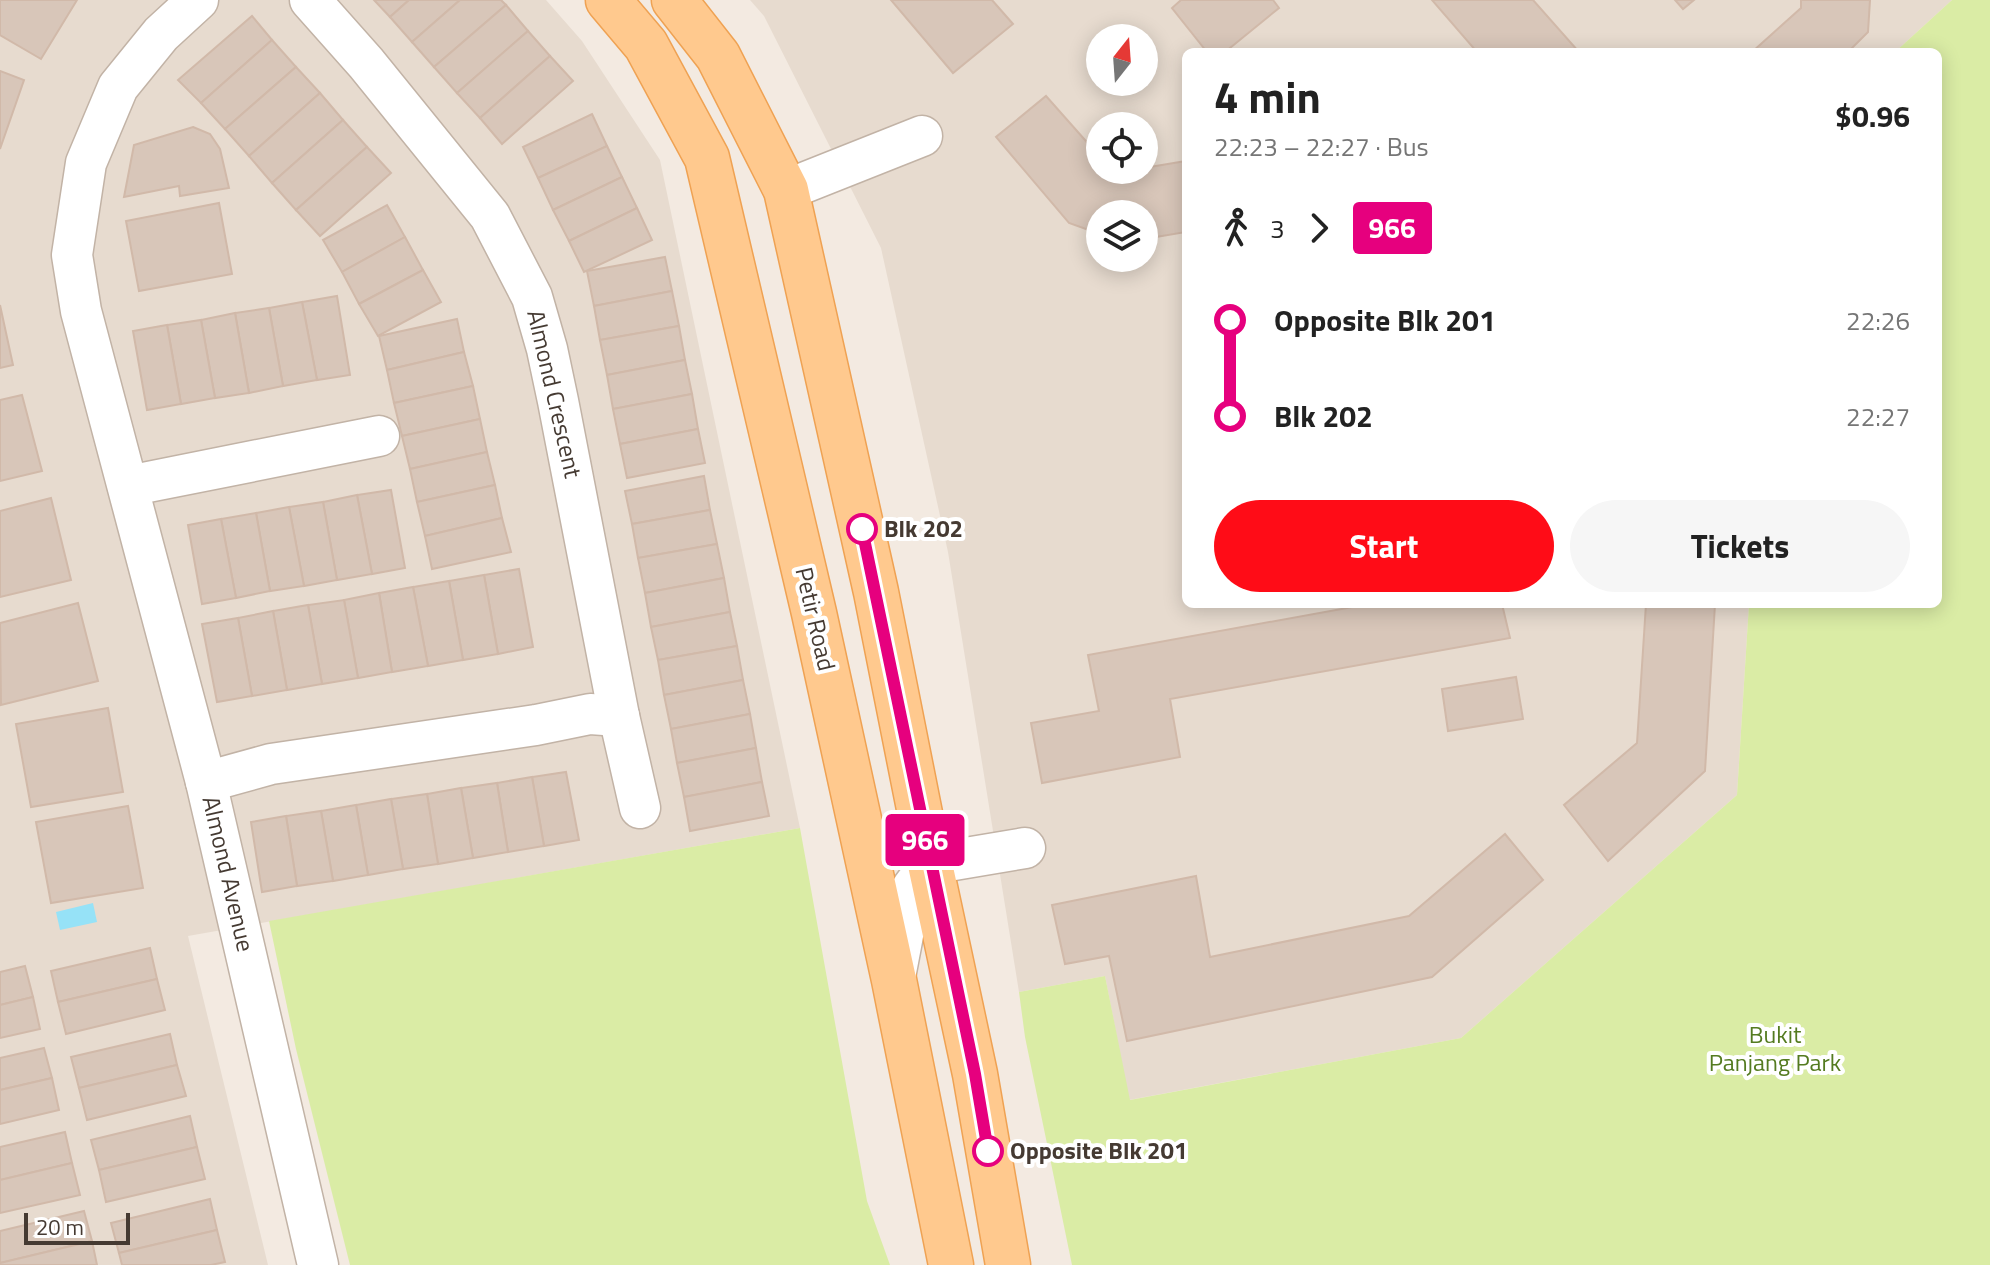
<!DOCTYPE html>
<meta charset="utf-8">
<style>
:root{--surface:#fff;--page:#f6f6f6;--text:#222;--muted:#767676;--accent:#ff0c17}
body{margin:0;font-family:"Titillium Web",sans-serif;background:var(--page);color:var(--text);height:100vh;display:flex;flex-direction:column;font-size:30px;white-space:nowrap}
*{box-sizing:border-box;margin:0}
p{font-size:26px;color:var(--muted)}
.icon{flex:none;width:44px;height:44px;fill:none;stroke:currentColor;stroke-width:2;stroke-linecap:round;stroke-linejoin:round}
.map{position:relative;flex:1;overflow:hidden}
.sheet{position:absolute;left:1182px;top:48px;width:760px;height:560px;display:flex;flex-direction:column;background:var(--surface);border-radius:12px;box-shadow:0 4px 20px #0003}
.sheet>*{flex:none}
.badge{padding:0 16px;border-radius:6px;font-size:28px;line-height:52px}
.needle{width:52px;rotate:17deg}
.tools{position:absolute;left:1086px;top:24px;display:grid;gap:16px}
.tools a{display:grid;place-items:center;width:72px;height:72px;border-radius:50%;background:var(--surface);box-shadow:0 4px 20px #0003;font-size:40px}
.scale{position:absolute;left:24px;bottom:20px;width:106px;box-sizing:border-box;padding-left:8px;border:4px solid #453a32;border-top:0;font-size:22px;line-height:28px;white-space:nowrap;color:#453a32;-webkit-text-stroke:6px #fff;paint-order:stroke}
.map>.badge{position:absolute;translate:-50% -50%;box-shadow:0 0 0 4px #fff}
.legs{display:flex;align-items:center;gap:12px;height:88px;padding:0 32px;font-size:26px}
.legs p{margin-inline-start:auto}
.headline{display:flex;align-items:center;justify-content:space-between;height:136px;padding:0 32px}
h1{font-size:44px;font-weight:700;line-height:60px}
.primary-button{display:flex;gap:16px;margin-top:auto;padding:16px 32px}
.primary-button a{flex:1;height:92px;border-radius:48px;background:var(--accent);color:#fff;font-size:32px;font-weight:700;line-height:92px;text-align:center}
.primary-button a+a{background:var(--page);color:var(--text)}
ul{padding:0 32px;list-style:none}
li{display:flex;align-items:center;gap:28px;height:96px;font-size:30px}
li i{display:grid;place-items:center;width:12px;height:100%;margin:0 10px;background:currentColor}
li i::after{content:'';width:20px;height:20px;margin:-10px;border:6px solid;border-radius:50%;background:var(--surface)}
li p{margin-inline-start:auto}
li:first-child i{background:linear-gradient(#0000 50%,currentColor 0)}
li:last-child i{background:linear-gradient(currentColor 50%,#0000 0)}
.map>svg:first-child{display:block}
.residential{fill:#e7dbcf;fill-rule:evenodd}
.green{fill:#daeca5}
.water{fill:#96e2f7}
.building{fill:#d8c6b9;stroke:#d1b9a9;stroke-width:2}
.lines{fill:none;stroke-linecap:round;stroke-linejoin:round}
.minor-casing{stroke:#c2b3a6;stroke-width:43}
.major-casing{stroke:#efa253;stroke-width:47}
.minor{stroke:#fff;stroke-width:40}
.major{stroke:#ffc98e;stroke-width:44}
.line-1-casing{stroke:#fff;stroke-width:18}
.line-1{stroke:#e6007e;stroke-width:12}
.stop-1-dot{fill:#fff;stroke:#e6007e;stroke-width:4}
.labels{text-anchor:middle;stroke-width:8;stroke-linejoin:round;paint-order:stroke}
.street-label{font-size:24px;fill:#453a32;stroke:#fff}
.stop-label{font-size:24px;font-weight:bold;fill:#453a32;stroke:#fff;text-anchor:start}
.park-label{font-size:24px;fill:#547b20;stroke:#fff}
</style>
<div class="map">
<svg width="1990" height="1265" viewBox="0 0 1990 1265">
<rect width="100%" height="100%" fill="#f3eae1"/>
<g class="residential">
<polygon points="0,0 546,0 582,41 660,160 800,828 188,936 268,1265 0,1265"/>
<path d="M750,0H1952L1895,52H1186V604H1749L1737,795L1461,1038L1129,1100L1105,976L1019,992L948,552L881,248L764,16ZM1100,38H1144V82H1100ZM1100,126H1144V170H1100ZM1100,214H1144V258H1100Z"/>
</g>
<g class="green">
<polygon points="1952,0 1990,0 1990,1265 1072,1265 1025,1037 1019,992 1105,976 1130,1100 1461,1038 1737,795 1749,604 1938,604 1938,52 1895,52"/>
<polygon points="800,828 867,1201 890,1265 350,1265 296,1049 269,921"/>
</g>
<polygon class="water" points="93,903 97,922 60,930 56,912"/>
<g class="building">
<polygon points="0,0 77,0 41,59 0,35"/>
<polygon points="374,0 409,0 390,17"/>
<polygon points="409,0 460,0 412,42 390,17"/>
<polygon points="460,0 501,0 506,5 434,67 412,42"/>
<polygon points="891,0 992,0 1013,24 953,73"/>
<polygon points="1181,0 1273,0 1279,8 1225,52 1207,52 1172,8"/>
<polygon points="1432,0 1533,0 1579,52 1477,52"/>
<polygon points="1675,0 1694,0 1683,9"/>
<polygon points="1801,0 1870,0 1868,32 1848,52 1752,52 1801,8"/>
<polygon points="506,5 528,31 457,93 434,67"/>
<polygon points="252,16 272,40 201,103 178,80"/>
<polygon points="528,31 550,56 480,118 457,93"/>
<polygon points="272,40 296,67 225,129 201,103"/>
<polygon points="550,56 573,81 502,144 480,118"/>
<polygon points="296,67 320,93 249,156 225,129"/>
<polygon points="0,71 24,80 0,149"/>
<polygon points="320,93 343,120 272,183 249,156"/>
<polygon points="1046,96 1100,157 1100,170 1111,170 1114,173 1186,161 1186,232 1144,239 1144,214 1100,214 1100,234 1069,223 996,137"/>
<polygon points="592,114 607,146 538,178 523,147"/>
<polygon points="343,120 367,147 296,210 272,183"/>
<polygon points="193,127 210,134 220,149 229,188 180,196 179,186 124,197 134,145"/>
<polygon points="607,146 622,177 553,210 538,178"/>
<polygon points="367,147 391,173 320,236 296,210"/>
<polygon points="622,177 637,208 569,241 553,210"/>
<polygon points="219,203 232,274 139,291 126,221"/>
<polygon points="387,205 405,237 342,272 323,240"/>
<polygon points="637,208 652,240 584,272 569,241"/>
<polygon points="405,237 423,270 359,304 342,272"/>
<polygon points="665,257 672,291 594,306 587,271"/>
<polygon points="423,270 441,302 378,336 359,304"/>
<polygon points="672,291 679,326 600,340 594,306"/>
<polygon points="337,296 350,375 317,380 302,302"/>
<polygon points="302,302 317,380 283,386 269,308"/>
<polygon points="0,305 13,365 0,368"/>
<polygon points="269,308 283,386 249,393 235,313"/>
<polygon points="235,313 249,393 215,398 201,320"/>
<polygon points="457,319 464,352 387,370 379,336"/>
<polygon points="201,320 215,398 181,404 167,325"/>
<polygon points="167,325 181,404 147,410 133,331"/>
<polygon points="679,326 685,360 607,375 600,340"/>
<polygon points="464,352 473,386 394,403 387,370"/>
<polygon points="685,360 692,394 613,409 607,375"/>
<polygon points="473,386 480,419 402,436 394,403"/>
<polygon points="692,394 698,429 620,444 613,409"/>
<polygon points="22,395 42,471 0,481 0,400"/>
<polygon points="480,419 487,452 410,469 402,436"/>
<polygon points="698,429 705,463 627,478 620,444"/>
<polygon points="487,452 495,485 417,502 410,469"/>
<polygon points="704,476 710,510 632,524 625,491"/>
<polygon points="495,485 502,518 425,536 417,502"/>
<polygon points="391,490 405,568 372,574 357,495"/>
<polygon points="357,495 372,574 337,580 323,502"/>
<polygon points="51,498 71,580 0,597 0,511"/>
<polygon points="323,502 337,580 304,586 289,507"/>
<polygon points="289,507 304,586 270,591 256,513"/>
<polygon points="710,510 717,544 638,558 632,524"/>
<polygon points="256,513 270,591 236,598 221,519"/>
<polygon points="502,518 511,552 432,569 425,536"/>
<polygon points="221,519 236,598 202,604 188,525"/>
<polygon points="717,544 724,578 645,593 638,558"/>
<polygon points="519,569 533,647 498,654 484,575"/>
<polygon points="484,575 498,654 463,660 449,581"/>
<polygon points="724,578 730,612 651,627 645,593"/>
<polygon points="449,581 463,660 428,666 413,587"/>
<polygon points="413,587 428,666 392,672 379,593"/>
<polygon points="379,593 392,672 358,678 344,600"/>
<polygon points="344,600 358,678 322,684 308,605"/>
<polygon points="78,603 98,681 1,705 0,623"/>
<polygon points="1369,604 1502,604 1510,638 1170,699 1180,757 1042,783 1031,723 1099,711 1088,655"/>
<polygon points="1646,604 1715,604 1705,771 1608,861 1564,805 1637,743"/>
<polygon points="308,605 322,684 287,690 273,611"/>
<polygon points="273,611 287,690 252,696 238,618"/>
<polygon points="730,612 737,646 658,660 651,627"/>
<polygon points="238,618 252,696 217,702 202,624"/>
<polygon points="737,646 743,680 664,695 658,660"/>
<polygon points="1516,677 1523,719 1448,731 1442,689"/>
<polygon points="743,680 750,714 671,729 664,695"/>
<polygon points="108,708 123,792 31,807 16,724"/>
<polygon points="750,714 756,748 677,763 671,729"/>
<polygon points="756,748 762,782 684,797 677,763"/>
<polygon points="566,772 579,840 544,846 532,777"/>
<polygon points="532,777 544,846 508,852 497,783"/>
<polygon points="762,782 769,816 690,831 684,797"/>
<polygon points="497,783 508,852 473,858 461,788"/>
<polygon points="461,788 473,858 438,864 427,794"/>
<polygon points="427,794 438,864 403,869 391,799"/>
<polygon points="391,799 403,869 368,875 356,805"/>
<polygon points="356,805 368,875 333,881 321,811"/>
<polygon points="128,806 143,888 51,903 36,822"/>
<polygon points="321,811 333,881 297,886 286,816"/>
<polygon points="286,816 297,886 262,892 251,822"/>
<polygon points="1505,834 1543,880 1432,977 1127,1041 1109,956 1065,964 1052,905 1196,876 1210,957 1409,916"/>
<polygon points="150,948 157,979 58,1002 51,971"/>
<polygon points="25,966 33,997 0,1005 0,972"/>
<polygon points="157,979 165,1010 66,1034 58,1002"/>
<polygon points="33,997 40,1029 0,1038 0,1005"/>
<polygon points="170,1034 177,1065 79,1088 71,1057"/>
<polygon points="44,1048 52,1078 0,1090 0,1058"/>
<polygon points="177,1065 186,1096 87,1120 79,1088"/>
<polygon points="52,1078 59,1110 0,1124 0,1090"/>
<polygon points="190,1116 197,1147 99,1170 91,1140"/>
<polygon points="65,1132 72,1163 0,1180 0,1147"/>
<polygon points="197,1147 205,1179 106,1202 99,1170"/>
<polygon points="72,1163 80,1195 0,1213 0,1180"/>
<polygon points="210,1199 217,1230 119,1253 111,1223"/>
<polygon points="84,1211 92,1241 0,1263 0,1231"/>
<polygon points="217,1230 225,1262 211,1265 122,1265 119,1253"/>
<polygon points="92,1241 97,1265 0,1265 0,1263"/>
</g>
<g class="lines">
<g class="minor-casing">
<g id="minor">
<polyline points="198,0 161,34 118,87 86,163 72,255 81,311 206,782 318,1265"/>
<polyline points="310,0 366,63 490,216 532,297 547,349 558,401 619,716 640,808"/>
<polyline points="786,190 922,136"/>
<polyline points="128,486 379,436"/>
<polyline points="206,782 271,764 536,725 590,714 619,716"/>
<polyline points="895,977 912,888 930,864 1025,848"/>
</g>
</g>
<g class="major-casing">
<g id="major">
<polyline points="608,0 646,45 707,158 814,613 894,980 951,1265"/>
<polyline points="674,0 718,56 786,190 876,592 930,864 975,1074 1008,1265"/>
</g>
</g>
<use href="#minor" class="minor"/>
<use href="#major" class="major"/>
</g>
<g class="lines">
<g class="line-1-casing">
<polyline id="line-1" points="862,529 975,1074 988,1151"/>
</g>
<use href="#line-1" class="line-1"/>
</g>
<g class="stop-1-dot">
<circle cx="862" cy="529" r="14"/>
<circle cx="988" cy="1151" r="14"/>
</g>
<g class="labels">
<g class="street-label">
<text transform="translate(554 394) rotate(77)" y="8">Almond Crescent</text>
<text transform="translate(815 619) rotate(77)" y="8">Petir Road</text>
<text transform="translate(228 874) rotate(77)" y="8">Almond Avenue</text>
</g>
<g class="stop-label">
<text x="884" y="537">Blk 202</text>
<text x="1010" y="1159">Opposite Blk 201</text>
</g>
<g class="park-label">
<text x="1775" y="1043">Bukit<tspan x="1775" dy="28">Panjang Park</tspan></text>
</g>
</g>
</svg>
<div class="tools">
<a><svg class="needle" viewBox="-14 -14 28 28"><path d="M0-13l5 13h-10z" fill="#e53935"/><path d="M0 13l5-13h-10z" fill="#767676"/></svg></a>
<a><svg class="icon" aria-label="locate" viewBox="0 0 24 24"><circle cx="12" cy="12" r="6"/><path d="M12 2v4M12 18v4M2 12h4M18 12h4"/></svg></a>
<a><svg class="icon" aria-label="layers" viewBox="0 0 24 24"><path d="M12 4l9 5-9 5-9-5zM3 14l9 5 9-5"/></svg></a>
</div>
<div class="scale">20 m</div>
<b class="badge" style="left:925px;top:840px;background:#e6007e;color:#fff">966</b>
<section class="sheet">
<div class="headline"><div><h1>4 min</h1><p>22:23 – 22:27 · Bus</p></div><b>$0.96</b></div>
<div class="legs"><svg class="icon" aria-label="walk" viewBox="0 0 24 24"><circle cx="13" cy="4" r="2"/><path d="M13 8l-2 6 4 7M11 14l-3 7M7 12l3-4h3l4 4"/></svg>3<svg class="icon" aria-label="forward" viewBox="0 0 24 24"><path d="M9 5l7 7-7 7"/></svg><b class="badge" style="background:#e6007e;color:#fff">966</b></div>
<ul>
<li><i style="color:#e6007e"></i><b>Opposite Blk 201</b><p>22:26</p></li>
<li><i style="color:#e6007e"></i><b>Blk 202</b><p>22:27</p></li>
</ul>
<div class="primary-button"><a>Start</a><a>Tickets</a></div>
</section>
</div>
